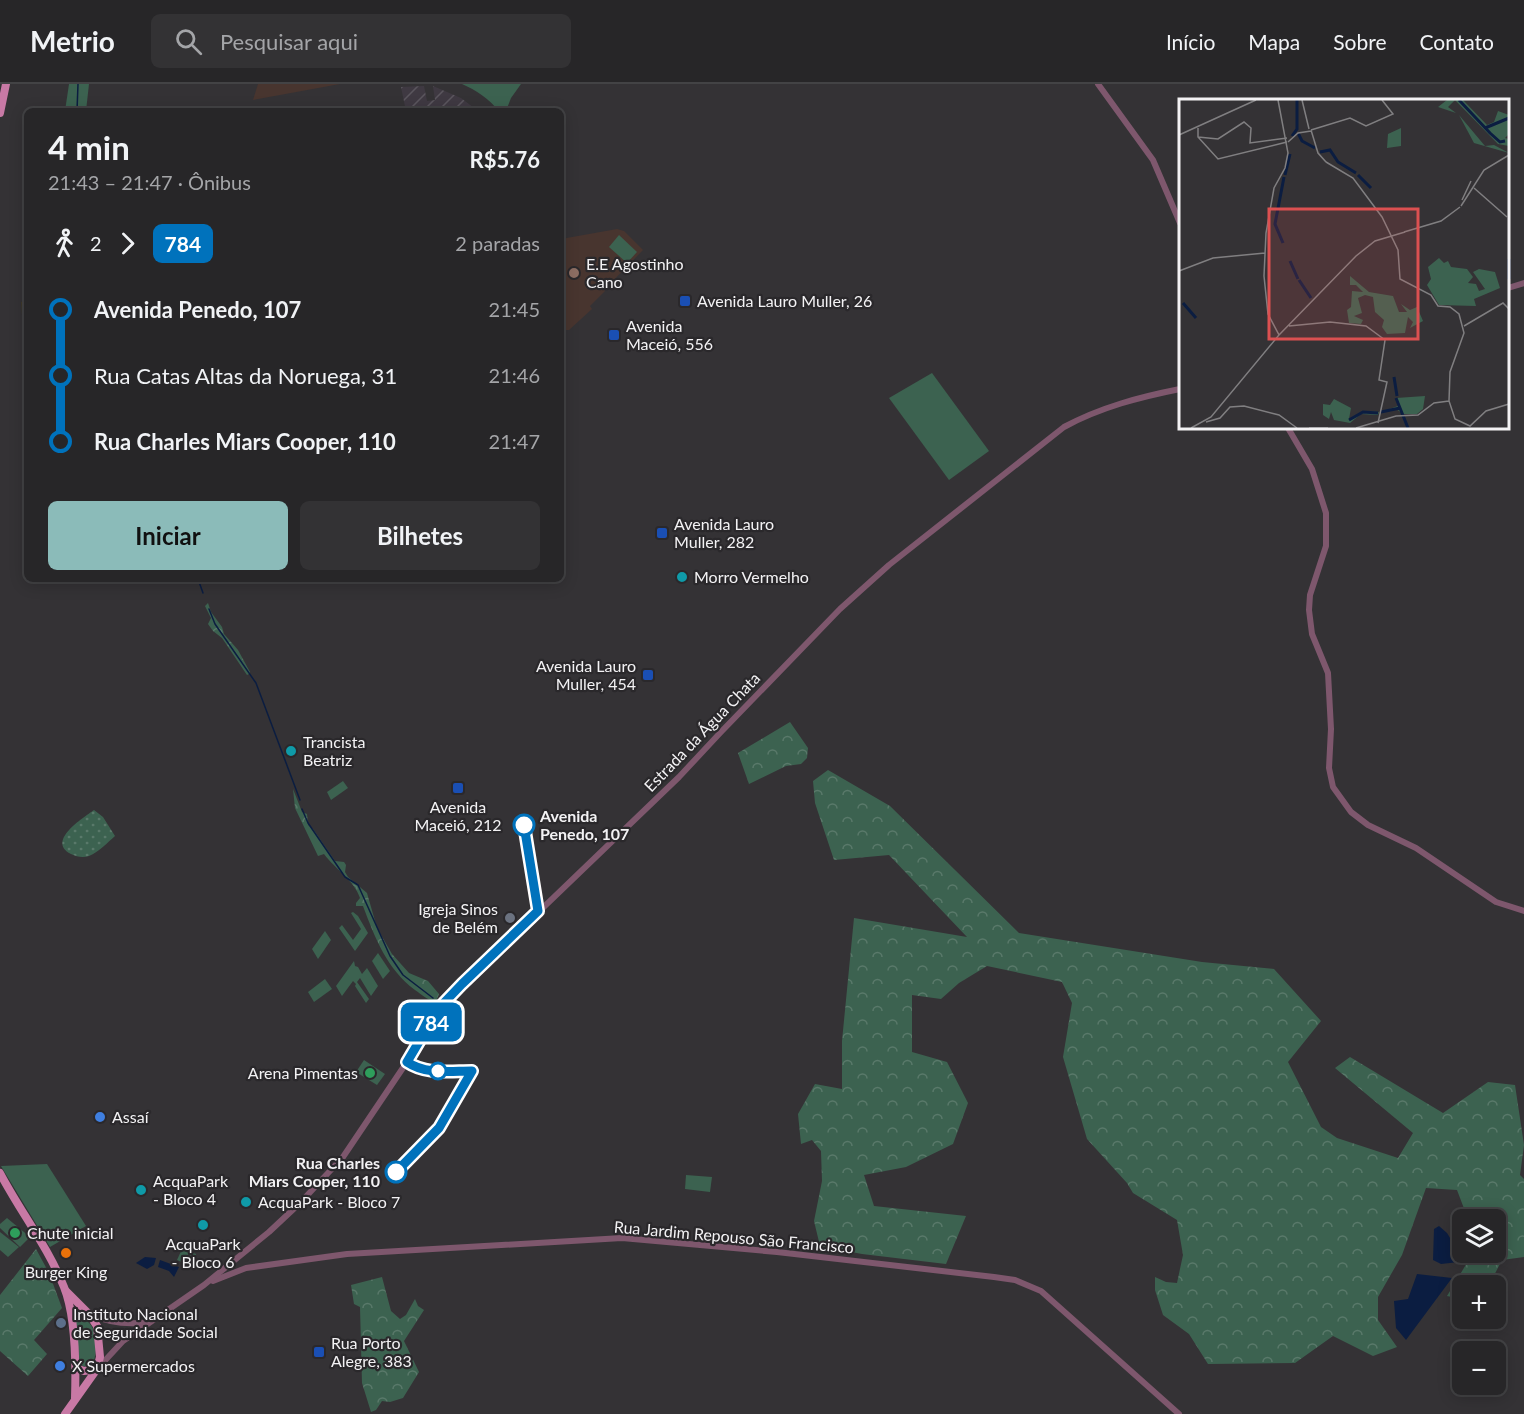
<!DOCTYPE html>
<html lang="pt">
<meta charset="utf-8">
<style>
:root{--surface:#272628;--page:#333234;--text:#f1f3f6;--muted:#a4a5a8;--line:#434345;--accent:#8bbbb9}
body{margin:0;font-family:Lato,sans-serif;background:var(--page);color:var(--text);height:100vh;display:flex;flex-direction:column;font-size:22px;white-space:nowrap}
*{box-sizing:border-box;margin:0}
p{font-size:20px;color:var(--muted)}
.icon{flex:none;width:33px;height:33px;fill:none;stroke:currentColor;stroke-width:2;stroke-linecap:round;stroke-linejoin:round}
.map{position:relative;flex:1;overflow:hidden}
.panel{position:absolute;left:24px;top:24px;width:540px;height:474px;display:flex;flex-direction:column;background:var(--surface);border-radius:9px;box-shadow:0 3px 15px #0003,0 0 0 2px var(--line)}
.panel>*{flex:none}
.badge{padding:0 12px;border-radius:9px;font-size:21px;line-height:39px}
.controls{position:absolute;left:1452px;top:1125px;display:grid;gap:12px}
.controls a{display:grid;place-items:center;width:54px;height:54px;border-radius:9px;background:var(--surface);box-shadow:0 3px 15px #0003,0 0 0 2px var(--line);font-size:30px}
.map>.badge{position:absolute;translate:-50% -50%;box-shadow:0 0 0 3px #fff}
.legs{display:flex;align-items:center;gap:9px;height:66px;padding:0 24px;font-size:20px}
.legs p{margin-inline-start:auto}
.overview{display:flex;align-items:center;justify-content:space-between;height:102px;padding:0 24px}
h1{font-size:33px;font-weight:700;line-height:45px}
.cta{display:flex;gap:12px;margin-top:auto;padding:12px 24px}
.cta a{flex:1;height:69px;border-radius:9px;background:var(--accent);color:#111;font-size:24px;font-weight:700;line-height:69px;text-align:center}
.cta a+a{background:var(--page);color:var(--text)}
ul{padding:0 24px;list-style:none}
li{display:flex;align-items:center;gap:21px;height:66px;font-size:22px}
li i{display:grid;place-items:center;width:9px;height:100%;margin:0 8px;background:currentColor}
li i::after{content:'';width:15px;height:15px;margin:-8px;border:4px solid;border-radius:50%;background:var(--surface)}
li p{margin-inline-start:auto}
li:first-child i{background:linear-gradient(#0000 50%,currentColor 0)}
li:last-child i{background:linear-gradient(currentColor 50%,#0000 0)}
header{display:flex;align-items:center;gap:36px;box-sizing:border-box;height:84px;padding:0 30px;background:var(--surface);border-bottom:2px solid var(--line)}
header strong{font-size:28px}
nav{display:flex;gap:33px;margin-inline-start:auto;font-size:21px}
.search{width:420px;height:54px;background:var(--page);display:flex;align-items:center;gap:15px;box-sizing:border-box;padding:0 21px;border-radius:9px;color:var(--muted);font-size:22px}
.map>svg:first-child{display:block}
.commercial{fill:#413a28}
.industrial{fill:url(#industrial-furrows)}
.education{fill:#48352f}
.green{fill:#3c6250}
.forest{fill:url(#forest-crowns)}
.park{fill:url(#park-dots)}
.water{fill:#0b1d41}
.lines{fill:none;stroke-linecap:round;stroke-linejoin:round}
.stream{stroke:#0b1d41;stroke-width:1.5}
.minor{stroke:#7e576d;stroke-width:6}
.major{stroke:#c879a5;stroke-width:8}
.line-1-casing{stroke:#fff;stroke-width:14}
.line-1{stroke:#0072bc;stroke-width:9}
.education-dot{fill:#8d6e63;stroke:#2a282b;stroke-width:2}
.transit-dot{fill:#1a4fb4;stroke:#2a282b;stroke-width:2}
.culture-dot{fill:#0f9aa8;stroke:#2a282b;stroke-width:2}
.stop-1-dot{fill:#fff;stroke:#0072bc;stroke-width:3}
.worship-dot{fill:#6b7280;stroke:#2a282b;stroke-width:2}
.leisure-dot{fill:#2e9e5b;stroke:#2a282b;stroke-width:2}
.shop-dot{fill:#3f7fe0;stroke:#2a282b;stroke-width:2}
.food-dot{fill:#e8710a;stroke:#2a282b;stroke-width:2}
.service-dot{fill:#5c6f8a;stroke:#2a282b;stroke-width:2}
.labels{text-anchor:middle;stroke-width:4.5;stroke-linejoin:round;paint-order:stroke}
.poi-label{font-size:16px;fill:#f3f2f4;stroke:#2a282b;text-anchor:start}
.street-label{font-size:16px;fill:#f3f2f4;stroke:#2a282b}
.stop-label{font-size:16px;font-weight:bold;fill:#f3f2f4;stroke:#2a282b;text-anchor:start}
.inset-river{fill:none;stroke:#0b1d41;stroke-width:3}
.inset-road{fill:none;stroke:#807f81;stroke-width:1.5}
.view{fill:#dc5051;fill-opacity:0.15;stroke:#dc5051;stroke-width:3}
.inset-edge{fill:none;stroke:#f3f2f4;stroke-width:3}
</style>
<header>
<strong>Metrio</strong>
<div class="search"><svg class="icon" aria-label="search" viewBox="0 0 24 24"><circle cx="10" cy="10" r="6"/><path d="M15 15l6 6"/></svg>Pesquisar aqui</div>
<nav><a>Início</a><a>Mapa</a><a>Sobre</a><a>Contato</a></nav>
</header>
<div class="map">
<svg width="1524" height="1330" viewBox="0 0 1524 1330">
<defs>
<pattern id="industrial-furrows" width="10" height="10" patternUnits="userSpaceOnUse" patternTransform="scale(1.5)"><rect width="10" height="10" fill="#3f3942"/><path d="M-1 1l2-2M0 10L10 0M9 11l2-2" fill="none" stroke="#5b565e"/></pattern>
<pattern id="forest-crowns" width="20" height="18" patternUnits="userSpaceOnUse" patternTransform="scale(1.5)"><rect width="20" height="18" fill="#3c6250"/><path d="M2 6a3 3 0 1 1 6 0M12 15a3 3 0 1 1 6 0" fill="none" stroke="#59796a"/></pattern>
<pattern id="park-dots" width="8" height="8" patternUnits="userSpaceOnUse" patternTransform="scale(1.5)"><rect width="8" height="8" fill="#3c6250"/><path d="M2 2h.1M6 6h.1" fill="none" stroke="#59796a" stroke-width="1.8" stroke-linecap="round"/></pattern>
</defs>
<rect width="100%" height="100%" fill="#343235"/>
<polygon class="commercial" points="27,217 27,280 26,280 21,218"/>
<polygon class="industrial" points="424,2 427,17 435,16 433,2 461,14 478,27 406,27 401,3"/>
<g class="education">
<polygon points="258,0 340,0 253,16"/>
<polygon points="617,145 624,147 643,166 604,206 605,207 590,222 592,225 569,246 566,246 561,241 561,155"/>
</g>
<g class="green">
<polygon points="69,0 89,0 86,27 65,27"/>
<path d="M462,0H521L511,14L506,27H499C489,15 476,6 462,0Z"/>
<polygon points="619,151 637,168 627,179 609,163"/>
<polygon points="932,289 989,367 949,396 889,314"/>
<polygon points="343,697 348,704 331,716 327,708"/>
<polygon points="353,828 358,832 368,849 355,867 339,844 342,841 353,856 361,845 351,829"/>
<polygon points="325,847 331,856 318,875 312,865"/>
<polygon points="378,869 390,887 383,895 372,877"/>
<polygon points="354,877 355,882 358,883 362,890 367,884 378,902 371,912 360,894 357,898 369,915 366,919 355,902 356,900 353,897 342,912 336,902"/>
<polygon points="325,895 332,905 314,918 308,908"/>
<polygon points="364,976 385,990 377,1001 356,988"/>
<polygon points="47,1080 86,1142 50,1163 1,1082"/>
<polygon points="686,1091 712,1093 710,1108 685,1105"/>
<polygon points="7,1134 30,1153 20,1163 0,1144 0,1140"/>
<polygon points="0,1148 19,1163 8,1173 0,1166"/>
<polygon points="182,1165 196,1170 193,1183 177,1176"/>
<path d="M81,1233C99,1241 98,1264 93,1280L87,1283L80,1281L75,1235Z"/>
</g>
<g class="forest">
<polygon points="208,519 211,528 222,543 224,550 238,566 250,588 249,590 247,591 222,554 213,547 208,540 211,534 205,522"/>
<polygon points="790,638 808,664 807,674 801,680 786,682 749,700 738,669"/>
<polygon points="828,686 890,722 1019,849 1202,878 1274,885 1321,937 1288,978 1321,1043 1337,1054 1398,1074 1413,1049 1335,984 1350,973 1443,1029 1488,998 1515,1001 1524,1061 1520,1091 1524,1095 1524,1173 1502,1176 1489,1201 1462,1202 1462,1215 1447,1212 1473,1169 1496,1168 1496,1136 1468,1135 1457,1106 1426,1104 1402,1171 1378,1213 1378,1236 1397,1263 1373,1272 1333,1252 1295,1279 1208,1280 1189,1250 1163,1231 1155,1206 1155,1193 1166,1198 1177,1199 1183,1171 1177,1136 1133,1109 1127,1099 1087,1055 1063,973 1072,919 1062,898 987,882 959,899 941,915 912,911 912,968 947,978 968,1019 953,1060 906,1083 864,1091 874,1122 966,1132 946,1180 862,1170 820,1162 814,1137 822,1097 821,1067 812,1056 801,1060 798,1030 815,1000 842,1005 842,957 854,834 967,853 889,771 834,776 815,719 813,697"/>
<path d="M293,705L302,728L307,730L308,741L313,745L335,777L344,778L346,781L345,788L348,793L367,809L377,844L392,870L409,889L428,897L439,910L436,918C428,916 422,911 415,906C387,885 375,854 363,822H356V819L360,814C354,796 336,786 324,770L318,772L295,724Z"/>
<polygon points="36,1165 49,1189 62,1224 34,1256 47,1270 28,1292 0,1267 0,1211"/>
<polygon points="382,1193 391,1227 400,1235 406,1231 415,1215 418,1222 424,1226 404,1257 419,1288 403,1314 390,1318 382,1317 376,1326 371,1328 362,1299 360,1223 354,1220 351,1201"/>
</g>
<path class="park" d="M94,726L103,733L115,752C108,758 99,768 89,772C83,774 77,773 71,770C46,757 83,734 94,726Z"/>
<g class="water">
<polygon points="1439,1142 1447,1149 1463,1175 1459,1178 1441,1180 1433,1176 1434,1145"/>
<polygon points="145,1173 156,1174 154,1181 147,1185 136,1179"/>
<polygon points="160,1176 179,1183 174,1193 169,1187 158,1183"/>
<polygon points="1417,1190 1452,1194 1406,1256 1396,1244 1394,1217 1408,1215"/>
</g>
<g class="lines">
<g class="stream">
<polyline points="77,27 78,0"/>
<polyline points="198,495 203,509"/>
<polyline points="209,525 215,540 256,599 300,716"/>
<polyline points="302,725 308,739 345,793 358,801 390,872 403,891 433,914"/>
</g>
<g class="minor">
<polyline points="1098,0 1153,76 1180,139"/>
<polyline points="1508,204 1524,199"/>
<polyline points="1288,344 1312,385 1326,429 1326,462 1310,511 1309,526 1312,550 1328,589 1331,645 1329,684 1333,703 1351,728 1368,741 1416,764 1496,818 1524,827"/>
<polyline points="213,1197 246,1184 347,1170 622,1154 777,1168 994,1193 1015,1196 1041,1207 1179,1330"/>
<path d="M89,1230C109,1239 128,1241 149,1238"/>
<path d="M99,1283L123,1257L204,1201L269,1148L300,1119L343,1073L417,963L439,924L462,900L499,866L679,693L720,649L840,525L889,481L1064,343C1101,323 1140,313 1180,305"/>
</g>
<g class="major">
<polyline points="0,29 6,0"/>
<path d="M0,1089C20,1127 48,1163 64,1203C76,1233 76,1282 75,1314"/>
<polyline points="76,1284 84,1287 97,1285"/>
<polyline points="65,1330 97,1285 100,1273 97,1242 89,1230 66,1207"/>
</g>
</g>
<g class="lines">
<g class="line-1-casing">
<path id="line-1" d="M396,1088L439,1044L472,987C450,987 426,991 407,978L439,924L462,900L538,827L524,741"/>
</g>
<use href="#line-1" class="line-1"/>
</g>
<circle class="education-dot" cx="574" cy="189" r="6"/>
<g class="transit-dot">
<rect x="679" y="211" width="12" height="12" rx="3"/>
<rect x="608" y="245" width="12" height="12" rx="3"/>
<rect x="656" y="443" width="12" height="12" rx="3"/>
<rect x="642" y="585" width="12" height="12" rx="3"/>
<rect x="452" y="698" width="12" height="12" rx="3"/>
<rect x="313" y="1262" width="12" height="12" rx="3"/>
</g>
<g class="culture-dot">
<circle cx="682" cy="493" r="6"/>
<circle cx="291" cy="667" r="6"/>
<circle cx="141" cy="1106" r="6"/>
<circle cx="246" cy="1118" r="6"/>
<circle cx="203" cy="1141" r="6"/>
</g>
<g class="stop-1-dot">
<circle cx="524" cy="741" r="10"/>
<circle cx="438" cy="987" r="8"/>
<circle cx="396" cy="1088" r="10"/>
</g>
<circle class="worship-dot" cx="510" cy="834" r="6"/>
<g class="leisure-dot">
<circle cx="370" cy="989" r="6"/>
<circle cx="15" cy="1149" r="6"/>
</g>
<g class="shop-dot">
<circle cx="100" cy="1033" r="6"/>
<circle cx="60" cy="1282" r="6"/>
</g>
<circle class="food-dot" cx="66" cy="1169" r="6"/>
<circle class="service-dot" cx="61" cy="1239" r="6"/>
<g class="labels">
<g class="poi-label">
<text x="586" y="186">E.E Agostinho<tspan x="586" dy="18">Cano</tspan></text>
<text x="697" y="223">Avenida Lauro Muller, 26</text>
<text x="626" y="248">Avenida<tspan x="626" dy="18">Maceió, 556</tspan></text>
<text x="674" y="446">Avenida Lauro<tspan x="674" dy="18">Muller, 282</tspan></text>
<text x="694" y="499">Morro Vermelho</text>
<text x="636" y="588" text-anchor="end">Avenida Lauro<tspan x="636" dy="18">Muller, 454</tspan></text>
<text x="303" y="664">Trancista<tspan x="303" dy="18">Beatriz</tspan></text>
<text x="458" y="729" text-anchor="middle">Avenida<tspan x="458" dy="18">Maceió, 212</tspan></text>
<text x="498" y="831" text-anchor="end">Igreja Sinos<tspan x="498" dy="18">de Belém</tspan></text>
<text x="358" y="995" text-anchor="end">Arena Pimentas</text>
<text x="112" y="1039">Assaí</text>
<text x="153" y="1103">AcquaPark<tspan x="153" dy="18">- Bloco 4</tspan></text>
<text x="258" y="1124">AcquaPark - Bloco 7</text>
<text x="27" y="1155">Chute inicial</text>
<text x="203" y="1166" text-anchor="middle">AcquaPark<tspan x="203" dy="18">- Bloco 6</tspan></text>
<text x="66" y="1194" text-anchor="middle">Burger King</text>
<text x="73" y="1236">Instituto Nacional<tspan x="73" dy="18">de Seguridade Social</tspan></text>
<text x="331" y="1265">Rua Porto<tspan x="331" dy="18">Alegre, 383</tspan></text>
<text x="72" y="1288">X Supermercados</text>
</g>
<g class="street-label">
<text transform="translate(702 648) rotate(-46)" y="6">Estrada da Água Chata</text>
<text transform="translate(734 1153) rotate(5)" y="6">Rua Jardim Repouso São Francisco</text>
</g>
<g class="stop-label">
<text x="540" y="738">Avenida<tspan x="540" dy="18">Penedo, 107</tspan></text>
<text x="380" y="1085" text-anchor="end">Rua Charles<tspan x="380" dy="18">Miars Cooper, 110</tspan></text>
</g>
</g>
<g transform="translate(1179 15)">
<rect width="330" height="330" fill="#343235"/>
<path d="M268,1H284L308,26L315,23L319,12L330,16V35L326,39L330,40V47L319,45L276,1L269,8L277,14L259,8ZM280,16L306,47L315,46L330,54L295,44ZM222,29V47L208,49L209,35ZM260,159L265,164L269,162L272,168L288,170L294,178L289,184L297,185L300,192L306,190L294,173L300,170L316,173L321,189L295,200L297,207L260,206L248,186L252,180L249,168ZM171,177L190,193L214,197L220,213H228L222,205L231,211L238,208L244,222L231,229L234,223L229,218L226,234L208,235L203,228L205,221L196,213L194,198L186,196L179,199L183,214L175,217L184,221L182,225L170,224L168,211L172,208L173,192L184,193L177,186H171ZM246,297L244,310L238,315H224L216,309L202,313L219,307L217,299ZM155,300L172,309L170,320L186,312L200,313L199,316L182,315L171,324L155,321L152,313L150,320L144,316V305L151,306Z" fill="#3c6250"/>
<path class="inset-river" d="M280,1L311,34L321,43L326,42M306,29L330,19M119,34L123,42L136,49M113,37L118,30V1M141,53L151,51L159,63L177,74M106,76L111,55M179,76L192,89M104,144L96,125L105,78M330,160V180M111,162L119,180M120,181L132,199M4,204L17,219M215,278L218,297M217,299L229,329M202,313L221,309M170,321L184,313L199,314"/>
<path class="inset-road" d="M123,1L130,30M19,29V38L39,60L108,43M132,31L171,19L187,27L214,15L203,1M132,31L139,54L147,63M0,36L77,1M19,38L39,40L65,23L72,29L71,44L108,39M109,43L119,34L132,32M147,63L174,79L203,118L219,151L221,180L252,196L259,207L271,208L280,215L285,234L271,273L270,302L276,320L291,327L307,312L330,305M295,89L328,118M283,101L292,82M282,107L305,71L330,56M225,133L262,122L281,108M0,172L34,159L86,154M110,227L151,223L187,227L206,241L200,281L208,283L199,324M285,227L324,204L330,210M100,236L177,157L196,142L226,133M27,323L41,319L51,308L65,307L100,316L118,329M12,329L32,318L100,236L89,215L85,177L87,134L95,89L106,69L109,54L99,1M130,329H149M177,329L217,317L239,316L255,304L270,302"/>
<path class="view" d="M90,110H239V240H90Z"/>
<rect width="330" height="330" class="inset-edge"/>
</g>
</svg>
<div class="controls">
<a><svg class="icon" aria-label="layers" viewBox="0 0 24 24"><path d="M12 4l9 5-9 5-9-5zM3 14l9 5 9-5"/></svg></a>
<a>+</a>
<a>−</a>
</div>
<b class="badge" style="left:431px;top:938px;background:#0072bc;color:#fff">784</b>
<section class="panel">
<div class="overview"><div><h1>4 min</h1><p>21:43 – 21:47 · Ônibus</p></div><b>R$5.76</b></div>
<div class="legs"><svg class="icon" aria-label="walk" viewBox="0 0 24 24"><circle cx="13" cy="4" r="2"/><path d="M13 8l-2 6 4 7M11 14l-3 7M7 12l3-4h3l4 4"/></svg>2<svg class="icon" aria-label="forward" viewBox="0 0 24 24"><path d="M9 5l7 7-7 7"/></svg><b class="badge" style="background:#0072bc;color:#fff">784</b><p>2 paradas</p></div>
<ul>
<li><i style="color:#0072bc"></i><b>Avenida Penedo, 107</b><p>21:45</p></li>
<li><i style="color:#0072bc"></i><span>Rua Catas Altas da Noruega, 31</span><p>21:46</p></li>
<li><i style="color:#0072bc"></i><b>Rua Charles Miars Cooper, 110</b><p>21:47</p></li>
</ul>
<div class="cta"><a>Iniciar</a><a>Bilhetes</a></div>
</section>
</div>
